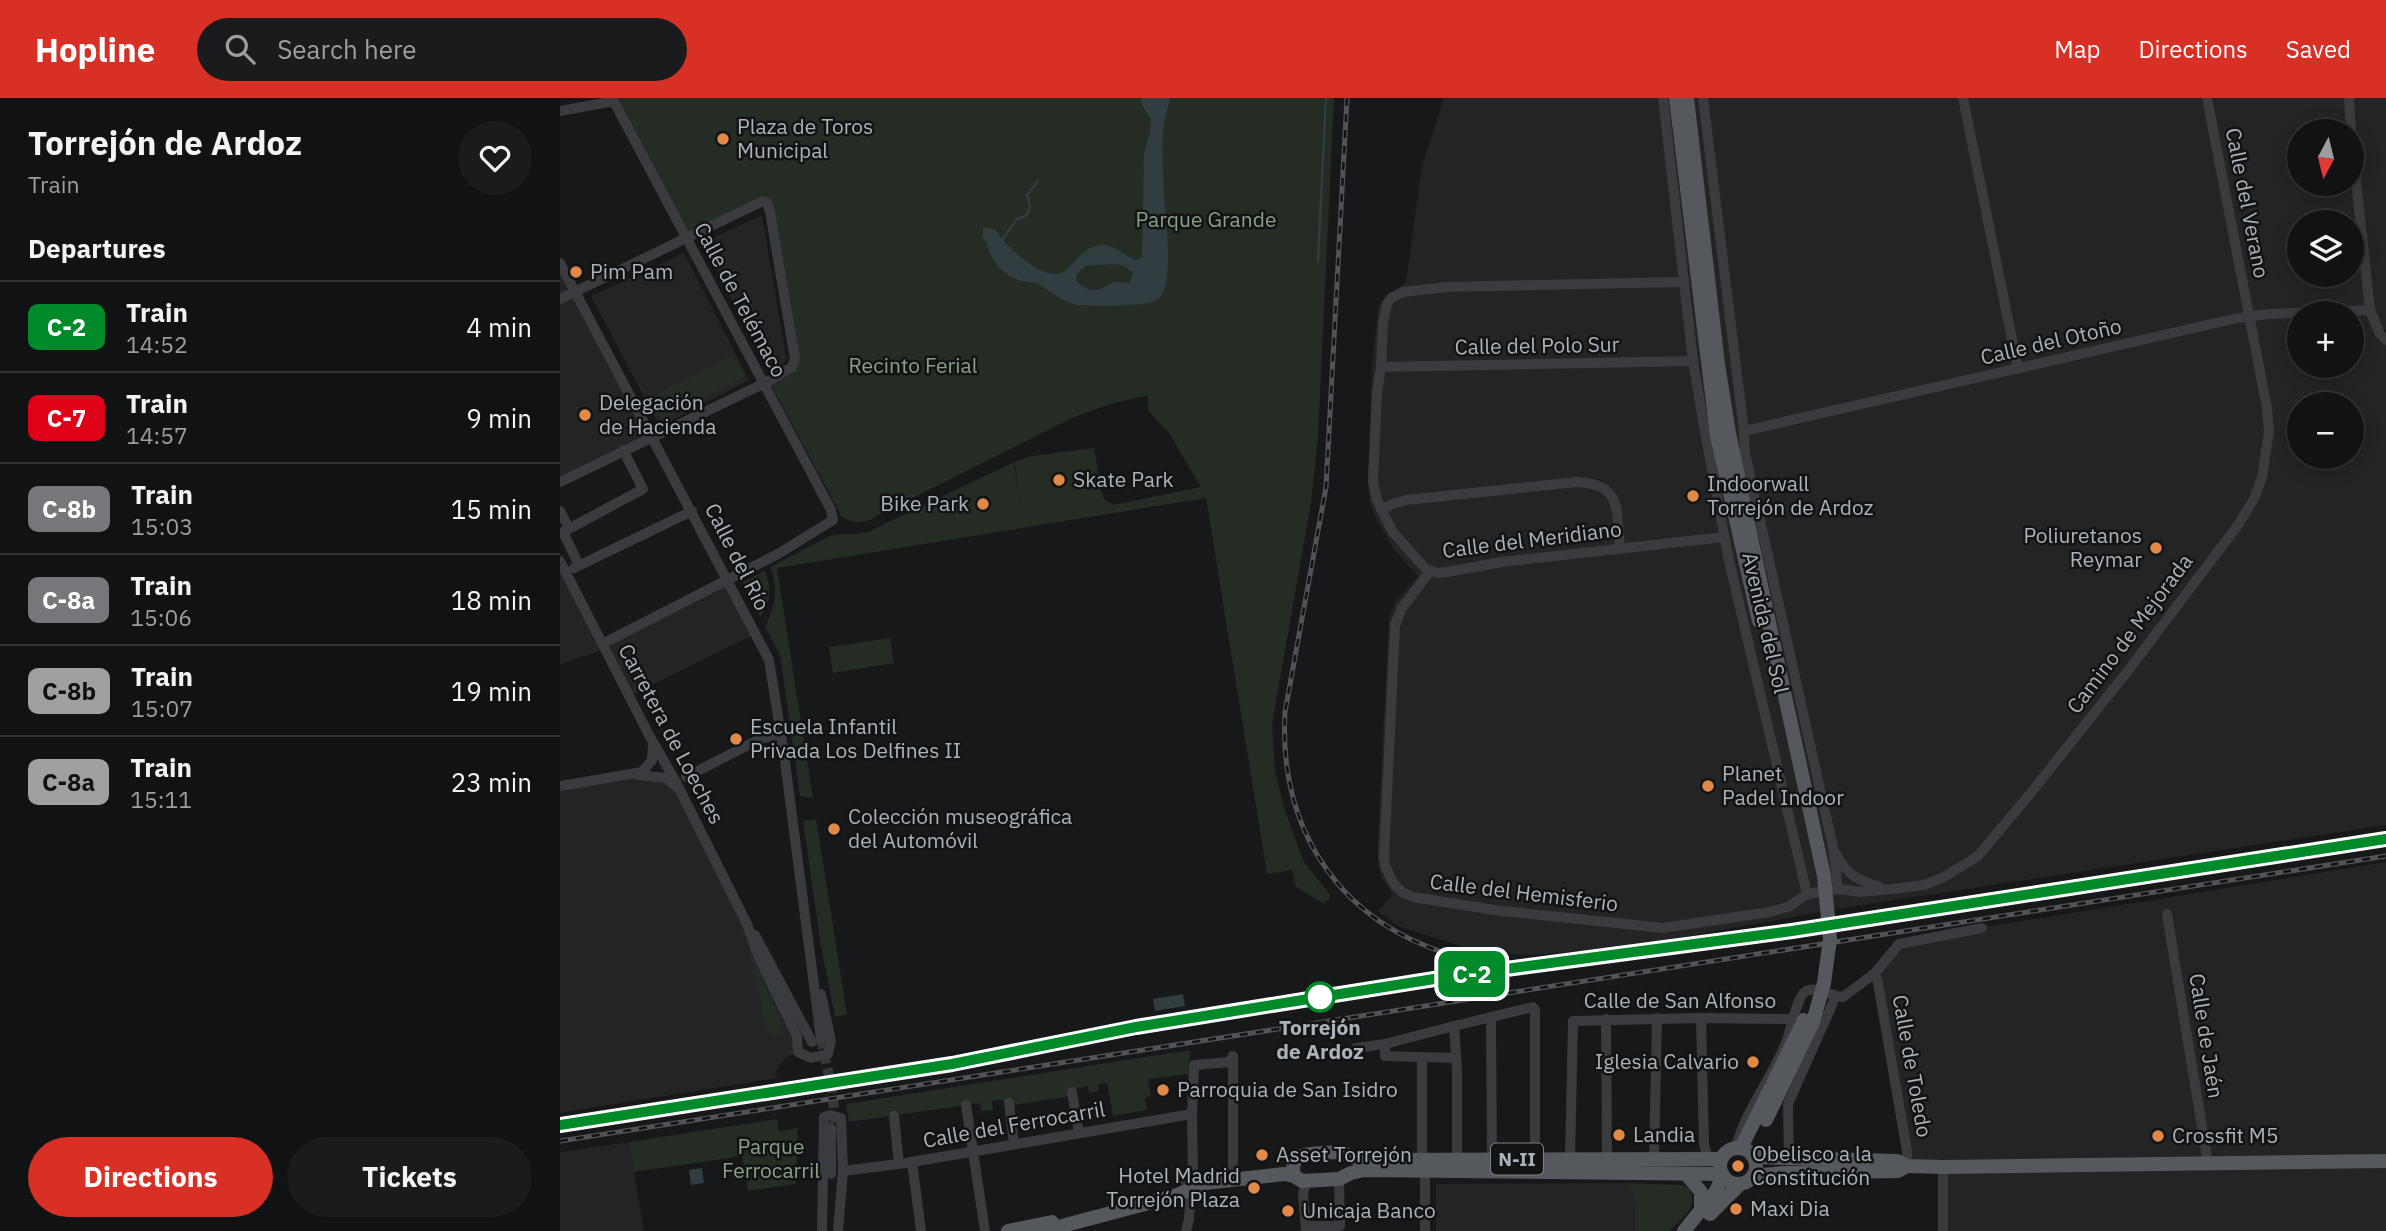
<!DOCTYPE html>
<meta charset="utf-8">
<style>
:root{--surface:#111213;--page:#1a1b1c;--text:#f1f3f6;--muted:#9c9ea0;--line:#303233;--accent:#d93025}
body{margin:0;font-family:"IBM Plex Sans",sans-serif;background:var(--page);color:var(--text);height:100vh;display:flex;flex-direction:column;font-size:26px;white-space:nowrap}
*{box-sizing:border-box;margin:0}
p{font-size:23px;color:var(--muted)}
.icon{flex:none;width:38px;height:38px;fill:none;stroke:currentColor;stroke-width:2;stroke-linecap:round;stroke-linejoin:round}
.map{position:relative;flex:1;overflow:hidden}
.sheet{display:flex;flex-direction:column;background:var(--surface);width:560px}
.sheet>*{flex:none}
.badge{padding:0 14px;border-radius:10px;font-size:24px;line-height:46px}
.needle{width:46px;rotate:187deg}
.buttons{position:absolute;left:1727px;top:21px;display:grid;gap:14px}
.buttons a{display:grid;place-items:center;width:77px;height:77px;border-radius:50%;background:var(--surface);box-shadow:0 4px 18px #0003,0 0 0 2px var(--line);font-size:35px}
.map>.badge{position:absolute;translate:-50% -50%;box-shadow:0 0 0 4px #fff}
h2{padding:0 28px;font-size:26px;line-height:63px}
.round{display:grid;place-items:center;flex:none;width:74px;height:74px;border-radius:37px;background:var(--page)}
.summary{display:flex;align-items:center;justify-content:space-between;height:119px;padding:0 28px}
h1{font-size:33px;font-weight:700;line-height:52px}
.button{display:flex;gap:14px;margin-top:auto;padding:14px 28px}
.button a{flex:1;height:80px;border-radius:42px;background:var(--accent);color:#fff;font-size:28px;font-weight:700;line-height:80px;text-align:center}
.button a+a{background:var(--page);color:var(--text)}
ul{padding:0;list-style:none}
li{display:flex;align-items:center;gap:21px;height:91px;padding:0 28px;border-top:2px solid var(--line)}
li div{flex:1}
li b{display:block;font-size:26px}
li em{font-style:normal}
li .badge{min-width:77px;font-weight:700;text-align:center}
header{display:flex;align-items:center;gap:42px;box-sizing:border-box;height:98px;padding:0 35px;background:var(--accent);color:#fff}
header strong{font-size:33px}
nav{display:flex;gap:38px;margin-inline-start:auto;font-size:24px}
.search{width:490px;height:63px;background:var(--page);display:flex;align-items:center;gap:18px;box-sizing:border-box;padding:0 24px;border-radius:38px;color:var(--muted);font-size:26px}
main{display:flex;flex:1;min-height:0}
.map>svg:first-child{display:block}
.built{fill:#232426;fill-rule:evenodd}
.green{fill:#242c24}
.water{fill:#323d41;fill-rule:evenodd}
.lines{fill:none;stroke-linecap:round;stroke-linejoin:round}
.stream{stroke:#323d41;stroke-width:2.5}
.minor-tunnel{stroke:#353739;stroke-width:10;stroke-dasharray:10 5;stroke-linecap:butt}
.minor{stroke:#393b3e;stroke-width:10}
.major{stroke:#55585c;stroke-width:14}
.rail-casing{stroke:#505357;stroke-width:5}
.rail{stroke:#121314;stroke-width:2.5;stroke-dasharray:8;stroke-linecap:butt}
.major-bridge{stroke:#55585c;stroke-width:14}
.line-casing{stroke:#fff;stroke-width:16}
.line{stroke:#008a29;stroke-width:10}
.poi-dot{fill:#e18a48;stroke:#121314;stroke-width:2.5}
.stop-dot{fill:#fff;stroke:#008a29;stroke-width:3.5}
.labels{text-anchor:middle;stroke-width:5;stroke-linejoin:round;paint-order:stroke}
.shield{fill:#121314;stroke:#7d8287;stroke-width:2}
.shield-label{font-size:19px;font-weight:bold;fill:#abb2b8}
.poi-label{font-size:21px;fill:#abb2b8;stroke:#121314;text-anchor:start}
.street-label{font-size:21px;fill:#abb2b8;stroke:#121314}
.park-label{font-size:21px;fill:#89a184;stroke:#121314}
.stop-label{font-size:21px;font-weight:bold;fill:#abb2b8;stroke:#121314}
</style>
<header>
<strong>Hopline</strong>
<div class="search"><svg class="icon" aria-label="search" viewBox="0 0 24 24"><circle cx="10" cy="10" r="6"/><path d="M15 15l6 6"/></svg>Search here</div>
<nav><a>Map</a><a>Directions</a><a>Saved</a></nav>
</header>
<main>
<section class="sheet">
<div class="summary"><div><h1>Torrejón de Ardoz</h1><p>Train</p></div><a class="round"><svg class="icon" aria-label="heart" viewBox="0 0 24 24"><path d="M12 20l-8-8c-3-5 5-10 8-4 3-6 11-1 8 4z"/></svg></a></div>
<h2>Departures</h2>
<ul>
<li><span class="badge" style="background:#008a29;color:#fff">C-2</span><div><b>Train</b><p>14:52</p></div><em>4 min</em></li>
<li><span class="badge" style="background:#de0118;color:#fff">C-7</span><div><b>Train</b><p>14:57</p></div><em>9 min</em></li>
<li><span class="badge" style="background:#76777a;color:#fff">C-8b</span><div><b>Train</b><p>15:03</p></div><em>15 min</em></li>
<li><span class="badge" style="background:#76777a;color:#fff">C-8a</span><div><b>Train</b><p>15:06</p></div><em>18 min</em></li>
<li><span class="badge" style="background:#a0a0a0;color:#111">C-8b</span><div><b>Train</b><p>15:07</p></div><em>19 min</em></li>
<li><span class="badge" style="background:#a0a0a0;color:#111">C-8a</span><div><b>Train</b><p>15:11</p></div><em>23 min</em></li>
</ul>
<div class="button"><a>Directions</a><a>Tickets</a></div>
</section>
<div class="map">
<svg width="1826" height="1133" viewBox="0 0 1826 1133">
<rect width="100%" height="100%" fill="#171819"/>
<g class="built">
<path d="M884,0H1826V232L1817,227L1826,242V727L1283,810L1068,849L972,857L919,854L838,828L818,813L833,796L821,779L817,757L829,521L835,504L858,478L835,453L815,419L809,401L808,378L812,269L818,212L822,202L846,184L862,67ZM1740,33H1792V86H1740ZM1740,124H1792V177H1740ZM1740,215H1792V268H1740ZM1740,306H1792V359H1740Z"/>
<polygon points="202,117 226,259 225,264 209,273 142,145"/>
<polygon points="124,155 189,282 100,329 31,198"/>
<polygon points="0,165 93,340 0,384"/>
<polygon points="0,463 42,546 168,482 195,536 70,598 45,551 0,566"/>
<polygon points="75,676 111,682 237,938 238,954 225,960 216,973 217,980 0,1015 0,688"/>
<polygon points="1826,764 1826,1133 1383,1133 1383,1069 1347,1068 1315,875 1339,846 1376,837"/>
<polygon points="69,1044 84,1133 0,1133 0,1054"/>
<polygon points="1066,1085 1074,1098 1075,1133 876,1133 876,1086"/>
</g>
<g class="green">
<path d="M52,0H774L758,339L751,405L712,626L715,673L725,713L744,764L771,798L764,806L736,789L732,772L707,776L646,400L217,470L253,700L240,698L220,557L205,529C215,511 219,488 210,469L270,438C283,434 297,438 310,433L454,364L461,416L455,364L472,358L534,350L543,400L553,407L641,389L609,335L588,313V297L550,306L512,320L309,422C298,426 292,424 282,419L209,283L232,269L207,105L126,140Z"/>
<polygon points="173,257 185,279 101,323 89,301"/>
<path d="M205,473C211,490 212,504 200,519L182,484Z"/>
<polygon points="330,540 334,565 273,575 269,549"/>
<polygon points="256,721 287,916 275,919 261,848 243,723"/>
<polygon points="189,852 221,923 222,938 211,936 205,929"/>
<polygon points="630,952 628,976 588,981 591,998 585,1000 587,1012 553,1018 547,985 538,986 539,993 529,995 528,988 518,990 506,999 455,1007 440,1002 432,1003 433,1012 421,1013 420,1005 289,1024 286,1006"/>
<polygon points="217,1021 219,1033 238,1030 236,1086 188,1093 182,1058 74,1074 69,1044"/>
<path d="M1066,1085L1123,1087L1129,1091C1140,1109 1121,1121 1109,1133H1075L1074,1098Z"/>
</g>
<g class="water">
<path d="M581,0H610C608,11 604,20 603,32C602,53 603,75 604,96C605,118 616,189 597,202C588,209 531,208 517,207C501,204 492,193 478,186C473,184 467,184 461,183C443,177 429,162 427,144L423,140V130L435,131C443,146 482,182 500,175C513,171 521,149 540,147C553,146 563,156 575,162L582,160L584,57L590,33L591,21L582,7ZM553,166L565,168L573,175L570,185L553,184L541,191L532,192L525,190L516,183V177L525,168Z"/>
<polygon points="623,896 625,908 595,913 593,901"/>
<circle cx="1178" cy="1068" r="8"/>
<polygon points="142,1070 144,1085 131,1087 129,1072"/>
</g>
<g class="lines">
<g class="stream">
<polyline points="442,142 457,121 467,117 470,109 467,97 478,83"/>
<polyline points="758,163 766,0"/>
</g>
<polyline class="minor-tunnel" points="261,941 272,992 276,1029"/>
<g class="minor">
<polyline points="1103,0 1133,263 1143,323 1168,458 1247,796"/>
<polyline points="1143,0 1184,333 1185,355 1273,749 1278,791"/>
<polyline points="1403,0 1458,271"/>
<polyline points="1789,0 1791,33"/>
<polyline points="0,13 54,3"/>
<polyline points="1792,46 1810,212 1820,236 1826,242"/>
<polyline points="0,165 209,562 224,656 261,941"/>
<polyline points="1123,184 887,189 843,194 831,200 827,206 823,226 821,269 817,295 813,383 817,402 832,433 865,470 877,475 887,474 942,464 1164,439"/>
<polyline points="0,201 203,103 207,105 210,114 235,261 232,269 209,283 0,384"/>
<polyline points="821,269 1133,263"/>
<polyline points="1184,333 1673,221 1708,216 1810,212"/>
<path d="M821,412L833,406L846,402L1017,384C1063,386 1056,413 1060,450"/>
<polyline points="0,413 9,430"/>
<polyline points="0,463 89,637 117,686 187,826 199,860 237,938 238,954 251,960 268,956 271,943 261,896"/>
<polyline points="19,467 3,434 83,391 63,352"/>
<polyline points="14,470 132,413"/>
<polyline points="870,473 842,510 835,527 824,760 825,768 834,786 842,794 853,799 934,812 1103,830 1209,814 1228,809 1247,796 1278,791 1300,794 1341,790 1364,787 1382,780 1417,759 1470,696 1574,565 1678,427 1694,401 1702,379 1709,334 1707,310 1647,0"/>
<polyline points="42,546 218,456 273,422 271,412 52,0"/>
<polyline points="78,677 106,680 117,689"/>
<polyline points="126,679 200,641 221,636"/>
<polyline points="0,688 82,674 92,662 93,646"/>
<path d="M1277,757C1286,777 1300,783 1320,789"/>
<polyline points="1607,816 1648,1066"/>
<polyline points="195,837 252,944"/>
<polyline points="1315,875 1318,885 1347,1053 1347,1068"/>
<polyline points="931,919 932,1061"/>
<polyline points="1141,920 1144,1046 1148,1061"/>
<polyline points="1046,921 1047,1061"/>
<polyline points="894,928 973,909 975,912 975,1061"/>
<polyline points="825,946 825,958 896,960"/>
<polyline points="796,950 825,946 894,928 897,972 897,1062"/>
<polyline points="512,994 519,1035"/>
<polyline points="449,1005 454,1046"/>
<polyline points="406,1007 425,1133"/>
<polyline points="334,1018 339,1066"/>
<path d="M1176,1050C1185,1011 1213,980 1227,942C1231,931 1237,898 1246,893C1255,888 1273,898 1283,899L1315,875L1339,846L1422,830"/>
<polyline points="1010,1061 1013,923 1141,920 1231,921"/>
<polyline points="1094,1061 1097,920"/>
<polyline points="862,1062 862,959"/>
<polyline points="1229,1062 1228,1006 1276,898"/>
<polyline points="352,1064 361,1133"/>
<polyline points="1383,1069 1383,1133"/>
<polyline points="673,1072 673,959"/>
<polyline points="283,1073 346,1065 632,1016"/>
<polyline points="865,1073 865,1133"/>
<polyline points="271,1076 271,1030"/>
<polyline points="625,1083 631,1089 629,1121 626,1133"/>
<polyline points="638,1086 633,1080 632,1016 634,967 669,964 673,958"/>
<polyline points="747,1128 780,1128 779,1081"/>
<polyline points="262,1133 264,1019 270,1017 281,1020 283,1073 278,1133"/>
<polyline points="746,1133 743,1095 747,1083"/>
</g>
<g class="major">
<polyline points="1116,0 1157,338 1199,523"/>
<polyline points="1127,0 1158,266 1169,335 1208,520"/>
<polyline points="1181,1050 1244,922"/>
<circle cx="1178" cy="1068" r="18"/>
<polyline points="1194,1059 1337,1063 1347,1068 1383,1069 1826,1063"/>
<polyline points="1126,1076 1141,1094 1141,1113"/>
<path d="M734,1078C729,1057 744,1056 761,1055C767,1055 776,1053 783,1055C791,1058 795,1062 804,1062L1161,1061"/>
<polyline points="1193,1078 1222,1075 1338,1073 1347,1068"/>
<polyline points="1150,1116 1180,1086"/>
<polyline points="448,1133 492,1124"/>
<polyline points="483,1133 615,1098 645,1085 724,1076 734,1078 742,1083 779,1081 791,1075 804,1072 1162,1076"/>
<polyline points="1124,1133 1156,1093 1163,1077"/>
</g>
<g class="rail-casing">
<g id="rail">
<path d="M787,0L766,389L725,614C719,721 769,811 871,850C894,859 924,867 949,865"/>
<polyline points="0,1027 392,966 576,929 755,900 893,878 1232,833 1826,741"/>
<polyline points="0,1043 1826,758"/>
</g>
</g>
<use href="#rail" class="rail"/>
<polyline class="major-bridge" points="1206,1022 1253,924 1264,885 1270,841 1264,778 1208,520"/>
</g>
<g class="lines">
<g class="line-casing">
<polyline id="line" points="0,1027 392,966 576,929 755,900 893,878 1232,833 1826,741"/>
</g>
<use href="#line" class="line"/>
</g>
<g class="poi-dot">
<circle cx="163" cy="41" r="7"/>
<circle cx="16" cy="174" r="7"/>
<circle cx="25" cy="317" r="7"/>
<circle cx="499" cy="382" r="7"/>
<circle cx="1133" cy="398" r="7"/>
<circle cx="423" cy="406" r="7"/>
<circle cx="1596" cy="450" r="7"/>
<circle cx="176" cy="641" r="7"/>
<circle cx="1148" cy="688" r="7"/>
<circle cx="274" cy="731" r="7"/>
<circle cx="1193" cy="964" r="7"/>
<circle cx="603" cy="992" r="7"/>
<circle cx="1059" cy="1037" r="7"/>
<circle cx="1598" cy="1038" r="7"/>
<circle cx="702" cy="1057" r="7"/>
<circle cx="1178" cy="1068" r="7"/>
<circle cx="694" cy="1090" r="7"/>
<circle cx="1176" cy="1111" r="7"/>
<circle cx="728" cy="1113" r="7"/>
</g>
<circle class="stop-dot" cx="760" cy="899" r="14"/>
<g class="labels">
<rect class="shield" x="931" y="1045.5" width="52" height="31" rx="5"/>
<g class="shield-label">
<text x="957" y="1068">N-II</text>
</g>
<g class="poi-label">
<text x="177" y="36">Plaza de Toros<tspan x="177" dy="24">Municipal</tspan></text>
<text x="30" y="181">Pim Pam</text>
<text x="39" y="312">Delegación<tspan x="39" dy="24">de Hacienda</tspan></text>
<text x="513" y="389">Skate Park</text>
<text x="1147" y="393">Indoorwall<tspan x="1147" dy="24">Torrejón de Ardoz</tspan></text>
<text x="409" y="413" text-anchor="end">Bike Park</text>
<text x="1582" y="445" text-anchor="end">Poliuretanos<tspan x="1582" dy="24">Reymar</tspan></text>
<text x="190" y="636">Escuela Infantil<tspan x="190" dy="24">Privada Los Delfines II</tspan></text>
<text x="1162" y="683">Planet<tspan x="1162" dy="24">Padel Indoor</tspan></text>
<text x="288" y="726">Colección museográfica<tspan x="288" dy="24">del Automóvil</tspan></text>
<text x="1179" y="971" text-anchor="end">Iglesia Calvario</text>
<text x="617" y="999">Parroquia de San Isidro</text>
<text x="1073" y="1044">Landia</text>
<text x="1612" y="1045">Crossfit M5</text>
<text x="1192" y="1063">Obelisco a la<tspan x="1192" dy="24">Constitución</tspan></text>
<text x="716" y="1064">Asset Torrejón</text>
<text x="680" y="1085" text-anchor="end">Hotel Madrid<tspan x="680" dy="24">Torrejón Plaza</tspan></text>
<text x="1190" y="1118">Maxi Dia</text>
<text x="742" y="1120">Unicaja Banco</text>
</g>
<g class="street-label">
<text transform="translate(1687 105) rotate(79)" y="7">Calle del Verano</text>
<text transform="translate(180 202) rotate(62)" y="7">Calle de Telémaco</text>
<text transform="translate(1491 244) rotate(-13)" y="7">Calle del Otoño</text>
<text transform="translate(977 248) rotate(-1)" y="7">Calle del Polo Sur</text>
<text transform="translate(972 442) rotate(-7)" y="7">Calle del Meridiano</text>
<text transform="translate(177 459) rotate(63)" y="7">Calle del Río</text>
<text transform="translate(1205 525) rotate(77)" y="7">Avenida del Sol</text>
<text transform="translate(1570 536) rotate(-53)" y="7">Camino de Mejorada</text>
<text transform="translate(111 636) rotate(62)" y="7">Carretera de Loeches</text>
<text transform="translate(964 795) rotate(7)" y="7">Calle del Hemisferio</text>
<text x="1120" y="910">Calle de San Alfonso</text>
<text transform="translate(1646 938) rotate(81)" y="7">Calle de Jaén</text>
<text transform="translate(1352 968) rotate(80)" y="7">Calle de Toledo</text>
<text transform="translate(454 1027) rotate(-10)" y="7">Calle del Ferrocarril</text>
</g>
<g class="park-label">
<text x="646" y="129">Parque Grande</text>
<text x="353" y="275">Recinto Ferial</text>
<text x="211" y="1056">Parque<tspan x="211" dy="24">Ferrocarril</tspan></text>
</g>
<g class="stop-label">
<text x="760" y="937">Torrejón<tspan x="760" dy="24">de Ardoz</tspan></text>
</g>
</g>
</svg>
<div class="buttons">
<a><svg class="needle" viewBox="-14 -14 28 28"><path d="M0-13l5 13h-10z" fill="#e53935"/><path d="M0 13l5-13h-10z" fill="#9c9ea0"/></svg></a>
<a><svg class="icon" aria-label="layers" viewBox="0 0 24 24"><path d="M12 4l9 5-9 5-9-5zM3 14l9 5 9-5"/></svg></a>
<a>+</a>
<a>−</a>
</div>
<b class="badge" style="left:912px;top:876px;background:#008a29;color:#fff">C-2</b>
</div>
</main>
